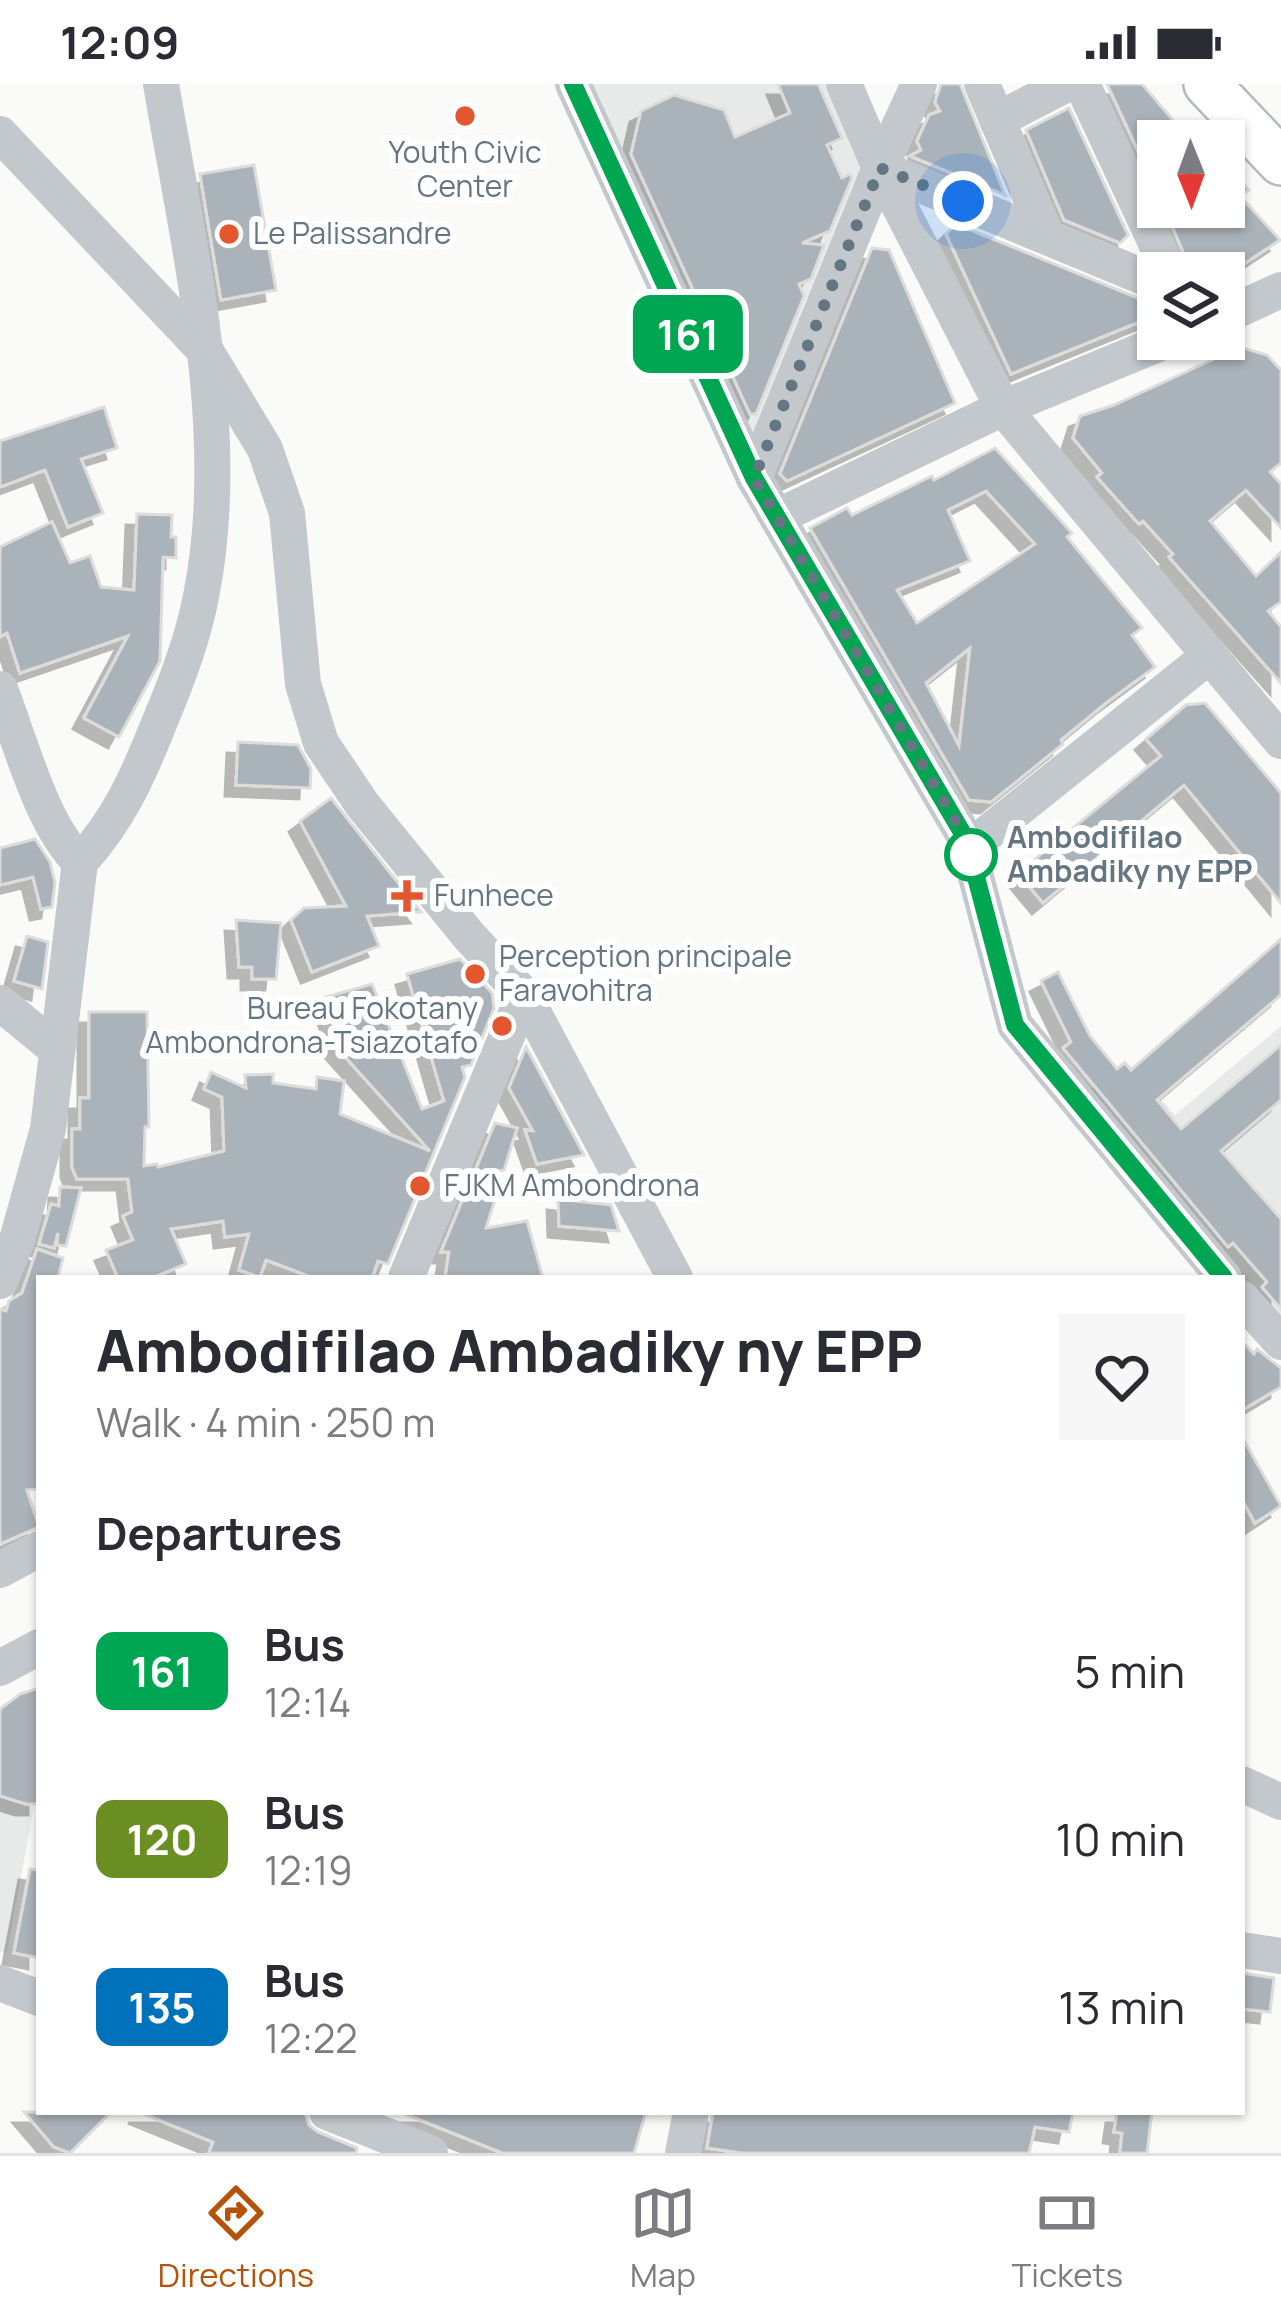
<!DOCTYPE html>
<meta charset="utf-8">
<style>
:root{--surface:#fff;--page:#f7f7f7;--text:#2b2b33;--muted:#7c7c81;--line:#e1e1e2;--accent:#b45309}
body{margin:0;font-family:Manrope,sans-serif;background:var(--page);color:var(--text);height:100vh;display:flex;flex-direction:column;font-size:45px;white-space:nowrap}
*{box-sizing:border-box;margin:0}
p{font-size:39px;color:var(--muted)}
.icon{flex:none;width:66px;height:66px;fill:none;stroke:currentColor;stroke-width:2;stroke-linecap:round;stroke-linejoin:round}
.map{position:relative;flex:1;overflow:hidden}
.panel{position:absolute;left:36px;top:1191px;width:1209px;height:840px;display:flex;flex-direction:column;background:var(--surface);border-radius:0px;box-shadow:0 3px 9px #0004}
.panel>*{flex:none}
.badge{padding:0 24px;border-radius:18px;font-size:42px;line-height:78px}
.needle{width:78px;rotate:179deg}
.fabs{position:absolute;left:1137px;top:36px;display:grid;gap:24px}
.fabs a{display:grid;place-items:center;width:108px;height:108px;border-radius:0px;background:var(--surface);box-shadow:0 3px 9px #0004;font-size:60px}
.you{position:absolute;width:60px;height:60px;margin:-30px;border:9px solid #fff;border-radius:50%;background:#1a73e8;box-shadow:0 0 0 18px #1a73e833}
.map>.badge{position:absolute;translate:-50% -50%;box-shadow:0 0 0 6px #fff}
h2{padding:0 60px;font-size:45px;line-height:108px}
.round{display:grid;place-items:center;flex:none;width:126px;height:126px;border-radius:0px;background:var(--page)}
.headline{display:flex;align-items:center;justify-content:space-between;height:204px;padding:0 60px}
h1{font-size:57px;font-weight:800;line-height:90px}
ul{padding:0;list-style:none}
li{display:flex;align-items:center;gap:36px;height:168px;padding:0 60px}
li div{flex:1}
li b{display:block;font-size:45px}
li em{font-style:normal}
li .badge{min-width:132px;font-weight:700;text-align:center}
.status{display:flex;justify-content:space-between;align-items:center;height:84px;padding:0 60px;background:var(--surface);direction:ltr}
.status svg{height:33px;fill:currentColor}
.menu{display:flex;justify-content:space-around;align-items:center;height:168px;border-top:3px solid var(--line);background:var(--surface);font-size:33px;color:var(--muted)}
.menu a{display:grid;justify-items:center;gap:6px}
.menu .on{color:var(--accent)}
.map>svg:first-child{display:block}
.built{fill:#e8e9e9}
.building{fill:#aab3b9;stroke:#dcdcda;stroke-width:3;fill-rule:evenodd;filter:url(#shadow)}
.lines{fill:none;stroke-linecap:round;stroke-linejoin:round}
.major-casing{stroke:#b5babe;stroke-width:50}
.minor{stroke:#c3c8cc;stroke-width:36}
.major{stroke:#fff;stroke-width:45}
.line-casing{stroke:#fff;stroke-width:27}
.line{stroke:#00a651;stroke-width:18}
.walk{stroke:#657683;stroke-width:12;stroke-dasharray:0 21.6}
.poi-dot{fill:#e4572e;stroke:#fff;stroke-width:4.5}
.stop-dot{fill:#fff;stroke:#00a651;stroke-width:6}
.labels{text-anchor:middle;stroke-width:12;stroke-linejoin:round;paint-order:stroke}
.poi-label{font-size:30px;fill:#657683;stroke:#fff;text-anchor:start}
.stop-label{font-size:30px;font-weight:bold;fill:#657683;stroke:#fff;text-anchor:start}
</style>
<div class="status"><b>12:09</b><svg viewBox="0 0 49 12"><path d="M0 12V9h3v3zM5 12V6h3v6zM10 12V3h3v9zM15 12V0h3v12zM26 1h20v11H26zM47 4h2v5h-2z"/></svg></div>
<div class="map">
<svg width="1281" height="2069" viewBox="0 0 1281 2069">
<defs>
<filter id="shadow"><feDropShadow dx="-11" dy="11" stdDeviation="0" flood-color="#0004"/></filter>
</defs>
<rect width="100%" height="100%" fill="#fafaf8"/>
<g class="built">
<polygon points="573,0 844,0 880,84 754,394"/>
<polygon points="1281,942 1281,1243 1087,1008 1125,976 1175,1031"/>
<polygon points="0,1713 34,1722 7,1869 0,1868"/>
</g>
<g class="building">
<polygon points="778,0 818,0 842,54 827,61 842,94 850,90 852,94 830,147 802,159 824,161 811,195 799,200 804,212 756,330 750,330 631,70 641,27 674,11 724,26 735,53 790,29"/>
<polygon points="941,0 960,0 1005,111 910,72 921,66 917,57 929,31 940,27 935,18"/>
<polygon points="1107,0 1142,0 1191,57 1158,57 1158,110"/>
<polygon points="1069,24 1128,151 1120,159 1064,136 1026,46"/>
<polygon points="1224,79 1249,106 1240,112 1280,156 1230,189 1192,189 1164,123 1224,123"/>
<polygon points="254,81 276,206 221,216 200,90"/>
<polygon points="956,140 1155,221 1154,232 1011,290 946,150"/>
<polygon points="872,164 889,166 955,319 787,397 780,390"/>
<polygon points="1240,263 1267,271 1281,286 1281,379 1270,388 1281,400 1281,444 1246,406 1210,437 1256,492 1281,468 1281,518 1268,527 1281,543 1281,599 1169,473 1173,470 1143,437 1139,440 1097,393 1102,389 1073,354 1080,332 1114,321"/>
<polygon points="104,323 117,364 81,375 103,429 68,443 45,386 0,403 0,357"/>
<path d="M995,364L1072,449L1067,453L1142,544L1132,551L1155,583L1106,619L1061,656L1063,660L991,718L969,716L810,444L847,424L852,431L932,392L934,396ZM986,407L1035,460L917,539L897,506L970,477L948,426ZM970,564L959,662L926,599Z"/>
<polygon points="137,430 172,431 171,453 176,453 176,474 163,473 160,577 119,653 84,634 128,552 20,589 7,549 0,553 0,463 52,438 70,479 90,472 101,503 134,506"/>
<polygon points="1205,619 1281,709 1281,819 1184,701 1043,819 1018,789 1161,672 1146,655 1186,621"/>
<polygon points="238,658 298,661 311,685 310,704 236,701"/>
<polygon points="331,714 421,828 367,832 379,862 312,888 291,836 304,824 346,822 300,737"/>
<polygon points="35,755 50,778 55,799 52,823 41,825 33,793 0,801 0,764"/>
<polygon points="236,836 281,839 276,895 252,895 252,883 239,883"/>
<polygon points="27,852 48,858 42,905 14,897"/>
<polygon points="1281,855 1281,911 1157,1016 1181,1045 1281,961 1281,1016 1221,1067 1281,1135 1281,1225 1262,1203 1267,1198 1233,1159 1228,1163 1063,964 1071,958 1041,897 1058,888 1090,952 1117,985 1125,979 1131,986"/>
<polygon points="460,875 492,909 494,924 471,981 462,983 465,993 388,1180 378,1177 372,1194 314,1194 266,1176 260,1193 239,1186 249,1150 225,1153 223,1137 171,1145 186,1180 152,1194 118,1194 106,1166 133,1156 123,1132 132,1128 128,1095 77,1095 72,1083 72,1045 80,1045 80,1014 89,1014 89,928 147,928 149,1043 145,1043 144,1082 157,1080 158,1083 224,1067 222,1013 204,1005 211,988 246,1004 245,991 273,990 273,999 316,1005 317,993 344,997 340,1030 430,1067 329,955 338,952 323,914 372,900 422,1025 444,1017 407,890"/>
<polygon points="526,963 584,1071 537,1080 525,1046 533,1047 509,1004"/>
<polygon points="495,1039 517,1044 504,1086 473,1092"/>
<polygon points="60,1103 81,1104 66,1162 57,1161 58,1149 54,1164 39,1160 51,1120 59,1122"/>
<polygon points="467,1105 497,1109 486,1144 527,1137 543,1194 445,1194 449,1168 441,1168"/>
<polygon points="558,1115 611,1121 619,1147 559,1142"/>
<polygon points="37,1165 63,1174 58,1194 39,1194 38,1405 27,1406 39,1443 0,1460 0,1225 6,1227 9,1217 22,1209"/>
<polygon points="1242,1257 1254,1270 1257,1265 1281,1284 1281,1303 1242,1326"/>
<polygon points="1242,1353 1281,1422 1255,1439 1242,1415"/>
<polygon points="39,1604 39,1720 26,1720 0,1712 0,1625 20,1610"/>
<polygon points="30,1785 39,1786 39,1874 14,1869"/>
<polygon points="1242,1889 1274,1894 1270,1928 1242,1925"/>
<polygon points="24,2028 111,2028 70,2069 54,2063"/>
<polygon points="139,2028 305,2028 309,2041 318,2048 357,2064 356,2069 209,2069 213,2058"/>
<polygon points="400,2028 646,2028 634,2069 502,2069"/>
<polygon points="713,2028 1073,2028 1069,2048 1035,2043 1029,2069 741,2069 707,2064"/>
<polygon points="1117,2028 1152,2028 1147,2069 1120,2069 1122,2049 1114,2048"/>
</g>
<g class="lines">
<g class="major-casing">
<polyline id="major" points="1207,0 1281,78"/>
</g>
<g class="minor">
<polyline points="573,0 754,394 966,755 1015,941 1224,1194"/>
<polyline points="844,0 880,84 1003,324 1281,657"/>
<polyline points="982,0 1046,150"/>
<polyline points="1082,0 1170,189"/>
<polyline points="997,36 1067,0"/>
<polyline points="0,50 207,269 265,365 287,429 303,600 321,659 362,720 469,852 524,911 675,1194"/>
<polyline points="880,84 1158,199"/>
<polyline points="1224,232 1281,206"/>
<polyline points="754,394 880,84 919,0"/>
<polyline points="777,433 1003,324 1170,255"/>
<path d="M0,605C21,659 41,740 80,778"/>
<polyline points="969,764 1209,572"/>
<polyline points="0,919 55,964"/>
<polyline points="406,1194 524,911"/>
<path d="M0,1197L17,1156L48,1045L80,778C119,736 139,690 160,637C178,594 194,552 202,507C233,346 188,159 161,0"/>
<polyline points="1242,1215 1281,1258"/>
<polyline points="0,1486 39,1465"/>
<polyline points="0,1584 39,1563"/>
<polyline points="1242,1700 1281,1718"/>
<polyline points="1242,1866 1281,1872"/>
<polyline points="0,1899 39,1914"/>
<polyline points="327,2028 430,2069"/>
<polyline points="683,2069 691,2028"/>
</g>
<use href="#major" class="major"/>
</g>
<g class="lines">
<g class="line-casing">
<polyline id="line" points="573,0 754,394 966,755 1015,941 1224,1194"/>
</g>
<use href="#line" class="line"/>
<polyline class="walk" points="963,117 880,84 754,394 966,755 971,771"/>
</g>
<g class="poi-dot">
<circle cx="465" cy="32" r="12"/>
<circle cx="229" cy="150" r="12"/>
<path d="M401 794h12v12h12v12h-12v12h-12v-12h-12v-12h12z"/>
<circle cx="475" cy="890" r="12"/>
<circle cx="502" cy="942" r="12"/>
<circle cx="420" cy="1102" r="12"/>
</g>
<circle class="stop-dot" cx="971" cy="771" r="24"/>
<g class="labels">
<g class="poi-label">
<text x="465" y="79" text-anchor="middle">Youth Civic<tspan x="465" dy="34">Center</tspan></text>
<text x="253" y="160">Le Palissandre</text>
<text x="434" y="822">Funhece</text>
<text x="499" y="883">Perception principale<tspan x="499" dy="34">Faravohitra</tspan></text>
<text x="478" y="935" text-anchor="end">Bureau Fokotany<tspan x="478" dy="34">Ambondrona-Tsiazotafo</tspan></text>
<text x="444" y="1112">FJKM Ambondrona</text>
</g>
<g class="stop-label">
<text x="1007" y="764">Ambodifilao<tspan x="1007" dy="34">Ambadiky ny EPP</tspan></text>
</g>
</g>
</svg>
<div class="fabs">
<a><svg class="needle" viewBox="-14 -14 28 28"><path d="M0-13l5 13h-10z" fill="#e53935"/><path d="M0 13l5-13h-10z" fill="#7c7c81"/></svg></a>
<a><svg class="icon" aria-label="layers" viewBox="0 0 24 24"><path d="M12 4l9 5-9 5-9-5zM3 14l9 5 9-5"/></svg></a>
</div>
<div class="you" style="left:963px;top:117px"></div>
<b class="badge" style="left:688px;top:250px;background:#00a651;color:#fff">161</b>
<section class="panel">
<div class="headline"><div><h1>Ambodifilao Ambadiky ny EPP</h1><p>Walk · 4 min · 250 m</p></div><a class="round"><svg class="icon" aria-label="heart" viewBox="0 0 24 24"><path d="M12 20l-8-8c-3-5 5-10 8-4 3-6 11-1 8 4z"/></svg></a></div>
<h2>Departures</h2>
<ul>
<li><span class="badge" style="background:#00a651;color:#fff">161</span><div><b>Bus</b><p>12:14</p></div><em>5 min</em></li>
<li><span class="badge" style="background:#6b8e23;color:#fff">120</span><div><b>Bus</b><p>12:19</p></div><em>10 min</em></li>
<li><span class="badge" style="background:#0072bc;color:#fff">135</span><div><b>Bus</b><p>12:22</p></div><em>13 min</em></li>
</ul>
</section>
</div>
<nav class="menu">
<a class="on"><svg class="icon" aria-label="directions" viewBox="0 0 24 24"><path d="M12 3l9 9-9 9-9-9zM9 14v-3h6M13 9l2 2-2 2"/></svg>Directions</a>
<a><svg class="icon" aria-label="map" viewBox="0 0 24 24"><path d="M3 6l6-2 6 2 6-2v14l-6 2-6-2-6 2zM9 4v14M15 6v14"/></svg>Map</a>
<a><svg class="icon" aria-label="tickets" viewBox="0 0 24 24"><path d="M3 7h18v10H3zM15 7v10"/></svg>Tickets</a>
</nav>
